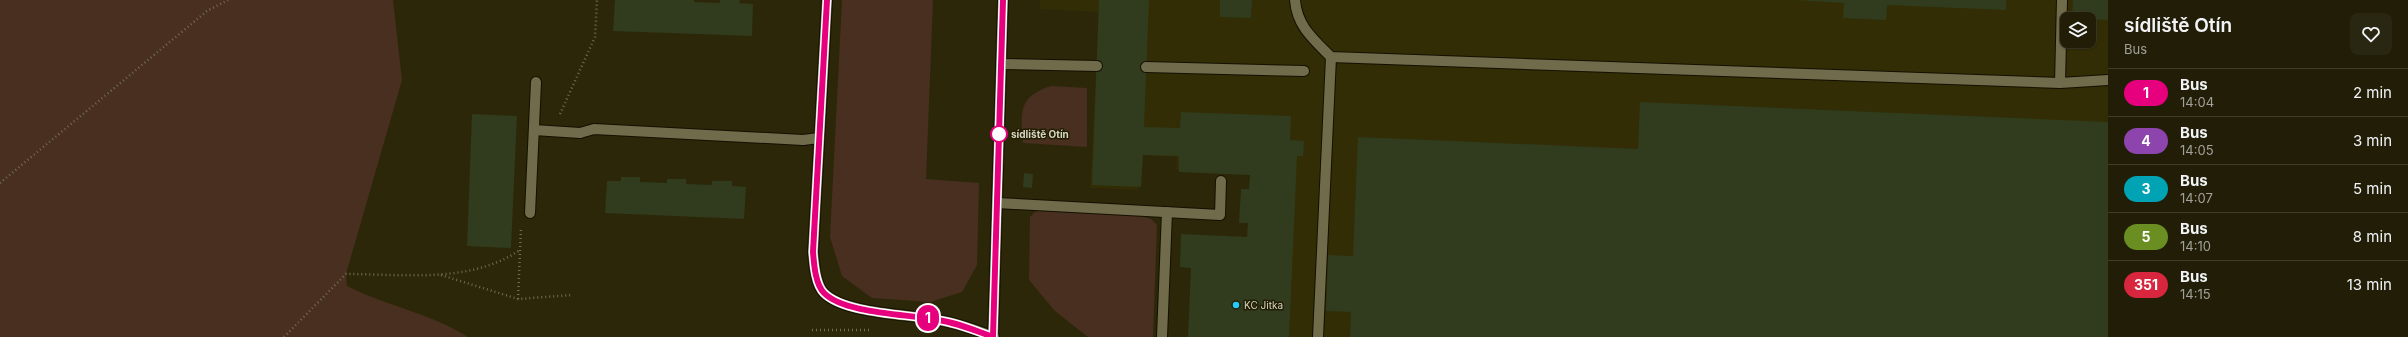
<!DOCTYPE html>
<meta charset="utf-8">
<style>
:root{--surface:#211d07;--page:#292611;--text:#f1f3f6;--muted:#a2a29b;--line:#3e3b28}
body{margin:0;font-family:Inter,sans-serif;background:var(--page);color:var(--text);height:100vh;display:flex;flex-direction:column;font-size:15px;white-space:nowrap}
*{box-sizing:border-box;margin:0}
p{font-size:13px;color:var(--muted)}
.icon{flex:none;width:22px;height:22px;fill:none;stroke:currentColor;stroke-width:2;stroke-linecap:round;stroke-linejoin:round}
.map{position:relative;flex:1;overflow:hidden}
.drawer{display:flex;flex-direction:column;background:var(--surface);width:300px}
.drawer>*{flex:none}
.badge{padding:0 8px;border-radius:13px;font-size:14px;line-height:26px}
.controls{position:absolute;left:2060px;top:12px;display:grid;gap:8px}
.controls a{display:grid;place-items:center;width:36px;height:36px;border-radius:8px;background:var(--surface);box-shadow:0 1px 3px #0004,0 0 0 1px var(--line);font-size:20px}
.map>.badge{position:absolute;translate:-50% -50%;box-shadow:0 0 0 2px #fff}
.round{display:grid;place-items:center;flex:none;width:42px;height:42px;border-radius:8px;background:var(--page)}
.overview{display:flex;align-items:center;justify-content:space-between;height:68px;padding:0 16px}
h1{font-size:19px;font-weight:600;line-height:30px}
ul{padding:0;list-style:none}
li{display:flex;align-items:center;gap:12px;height:48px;padding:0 16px;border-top:1px solid var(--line)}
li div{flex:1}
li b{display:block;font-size:15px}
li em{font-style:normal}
li .badge{min-width:44px;font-weight:700;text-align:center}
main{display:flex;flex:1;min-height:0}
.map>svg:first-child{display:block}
.built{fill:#322d05;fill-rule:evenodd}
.green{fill:#482f20}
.building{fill:#303c1d}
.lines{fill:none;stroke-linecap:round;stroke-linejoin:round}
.service-casing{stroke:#141000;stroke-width:12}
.minor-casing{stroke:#141000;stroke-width:12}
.tertiary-casing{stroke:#141000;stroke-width:12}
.path{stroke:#706c54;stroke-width:2.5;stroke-dasharray:1 3;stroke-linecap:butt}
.service{stroke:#6f6b4b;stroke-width:10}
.minor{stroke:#6f6b4b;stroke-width:10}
.tertiary{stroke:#6f6b4b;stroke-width:10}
.line-casing{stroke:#fff;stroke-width:9}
.line{stroke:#e6007e;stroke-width:6}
.stop-dot{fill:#fff;stroke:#e6007e;stroke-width:2}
.poi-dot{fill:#26c9fe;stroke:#221e01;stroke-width:1.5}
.labels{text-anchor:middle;stroke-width:3;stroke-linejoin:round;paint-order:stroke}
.stop-label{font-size:10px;font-weight:bold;fill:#d6d4c3;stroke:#221e01;text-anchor:start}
.poi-label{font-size:10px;fill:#d6d4c3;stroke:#221e01;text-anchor:start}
</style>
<main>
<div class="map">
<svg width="2108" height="337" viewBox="0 0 2108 337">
<rect width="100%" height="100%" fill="#2c2709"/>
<path class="built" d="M1040,0H2108V337H1285L1293,175L1176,170L1177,157L1140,155L1138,190L1090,188L1099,12L1040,9ZM2067,19H2089V41H2067Z"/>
<g class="green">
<path d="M0,0H393L402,80L346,274L347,286C386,306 430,313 468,337H0Z"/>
<polygon points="842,0 933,0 926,179 979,183 977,265 962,292 930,302 872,298 842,276 830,237"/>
<path d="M1051,86L1087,88V147L1023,143C1021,113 1017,97 1051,86Z"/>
<polygon points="1041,210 1141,216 1151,219 1157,225 1153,337 1088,337 1055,311 1029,280 1030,217 1035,212"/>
</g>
<g class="building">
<polygon points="615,0 694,0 694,2 720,3 720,0 740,0 739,3 753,4 752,36 613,31"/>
<polygon points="1099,0 1149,0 1144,127 1180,128 1181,112 1291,116 1290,140 1304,141 1303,156 1297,156 1289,337 1188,337 1191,268 1180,267 1181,234 1247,237 1248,223 1239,223 1241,189 1249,189 1250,175 1179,172 1179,156 1143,155 1141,187 1092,185"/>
<polygon points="1220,0 1252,0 1251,18 1220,17"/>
<polygon points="1796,0 2006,0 2006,10 1887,5 1886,20 1843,18 1844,3"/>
<polygon points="2073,0 2108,0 2108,20 2072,18"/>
<polygon points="1640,102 2108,122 2108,337 1350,337 1351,312 1326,311 1328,255 1353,256 1358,137 1638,149"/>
<polygon points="472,114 517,116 511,248 467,246"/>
<polygon points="1024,173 1033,174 1032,188 1023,187"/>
<polygon points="621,177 640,177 640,182 667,183 667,179 686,179 686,184 712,185 712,181 732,181 732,186 746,187 744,219 605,213 607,181 621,181"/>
</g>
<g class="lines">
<g class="service-casing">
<g id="service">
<path d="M1295,0C1297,26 1313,39 1331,57L2060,83L2108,80"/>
<polyline points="1001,64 1097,66"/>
<polyline points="1146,67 1304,71"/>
<polyline points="2060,83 2062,0"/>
<polyline points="534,130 580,133"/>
<polyline points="803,140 819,138"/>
<polyline points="997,203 1220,215 1221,181"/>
<polyline points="530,213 536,82"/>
<polyline points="1162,337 1167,212"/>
<polyline points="1318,337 1331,57"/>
</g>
</g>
<g class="minor-casing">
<g id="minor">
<polyline points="580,133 594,129 803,140"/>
<polyline points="993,337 1003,0"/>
</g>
</g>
<g class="tertiary-casing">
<path id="tertiary" d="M827,0L813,252C814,263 815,284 824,293C845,314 908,314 938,320C957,323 976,330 994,337"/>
</g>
<g class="path">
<polyline points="560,114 595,37 597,0"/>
<polyline points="0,183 207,11 228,0"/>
<polyline points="441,275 518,299 572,295"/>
<polyline points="518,299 521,228"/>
<polyline points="812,330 869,330"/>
<path d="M284,337L346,274C403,274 470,284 520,250"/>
</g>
<use href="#service" class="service"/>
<use href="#minor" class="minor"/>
<use href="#tertiary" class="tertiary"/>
</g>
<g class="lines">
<g class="line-casing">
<path id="line" d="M827,0L813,252C814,263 815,284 824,293C845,314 908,314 938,320C957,323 975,330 993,337L1003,0"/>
</g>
<use href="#line" class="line"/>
</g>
<circle class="stop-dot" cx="999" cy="134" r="8"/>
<circle class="poi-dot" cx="1236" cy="305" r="4"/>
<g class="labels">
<g class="stop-label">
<text x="1011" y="138">sídliště Otín</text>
</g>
<g class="poi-label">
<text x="1244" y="309">KC Jitka</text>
</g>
</g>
</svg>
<div class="controls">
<a><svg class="icon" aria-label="layers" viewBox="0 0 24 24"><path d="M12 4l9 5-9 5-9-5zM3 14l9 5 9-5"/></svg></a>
</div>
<b class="badge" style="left:928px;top:318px;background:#e6007e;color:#fff">1</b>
</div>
<section class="drawer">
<div class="overview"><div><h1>sídliště Otín</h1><p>Bus</p></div><a class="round"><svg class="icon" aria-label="heart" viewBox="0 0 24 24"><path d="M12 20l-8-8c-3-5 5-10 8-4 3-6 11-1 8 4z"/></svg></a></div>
<ul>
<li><span class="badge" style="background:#e6007e;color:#fff">1</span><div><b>Bus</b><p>14:04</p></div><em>2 min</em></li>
<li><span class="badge" style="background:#8e44ad;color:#fff">4</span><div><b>Bus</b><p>14:05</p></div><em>3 min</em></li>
<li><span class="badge" style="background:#00a3b4;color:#fff">3</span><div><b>Bus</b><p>14:07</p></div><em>5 min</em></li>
<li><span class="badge" style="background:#6b8e23;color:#fff">5</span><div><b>Bus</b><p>14:10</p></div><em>8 min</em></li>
<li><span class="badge" style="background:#d7263d;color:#fff">351</span><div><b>Bus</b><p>14:15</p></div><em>13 min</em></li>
</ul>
</section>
</main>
